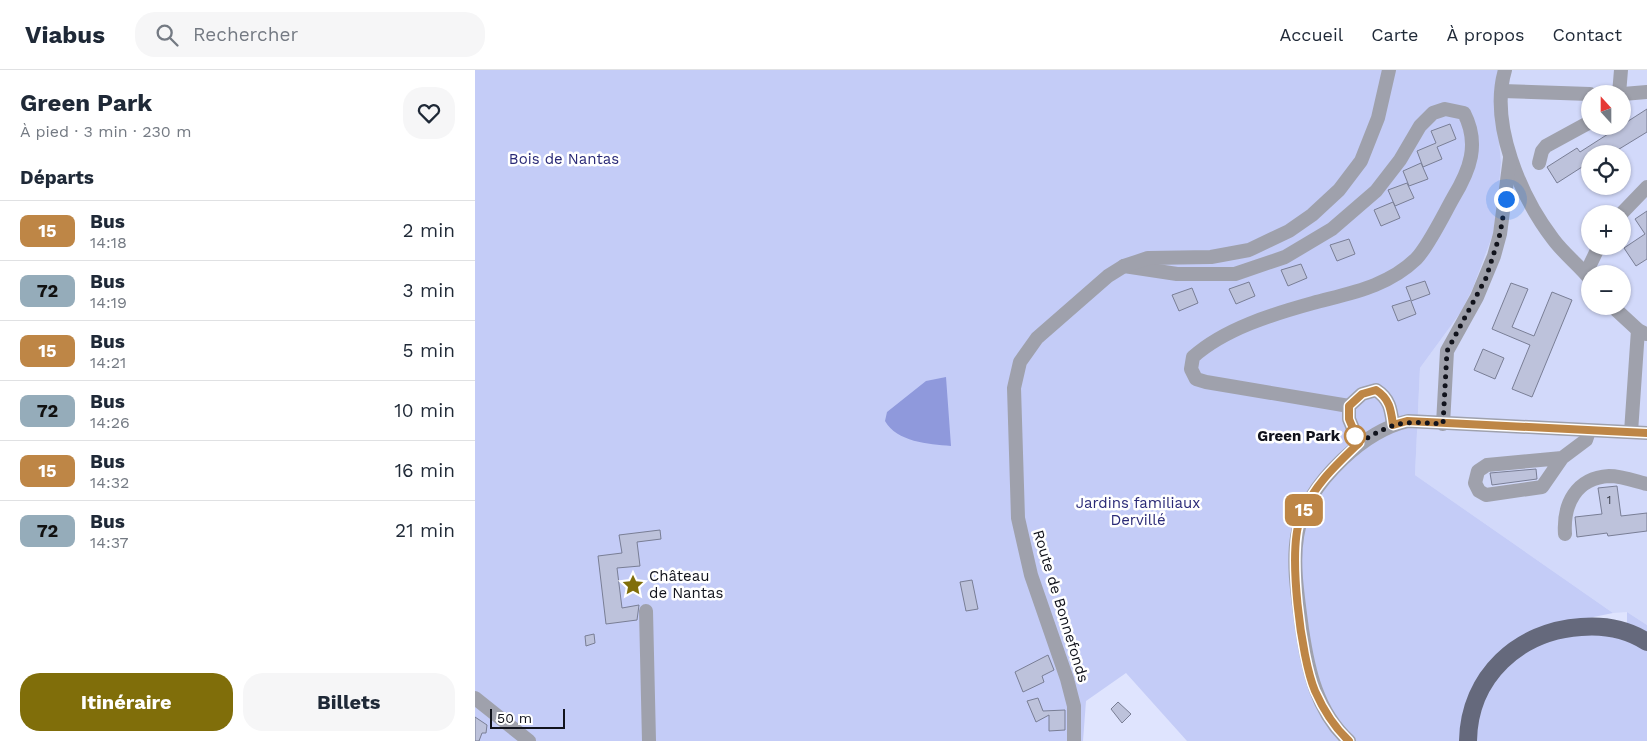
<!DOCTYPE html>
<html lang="fr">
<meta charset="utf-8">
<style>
:root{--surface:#fff;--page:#f6f6f7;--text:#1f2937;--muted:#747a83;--line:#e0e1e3;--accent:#806e0a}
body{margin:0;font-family:"Work Sans",sans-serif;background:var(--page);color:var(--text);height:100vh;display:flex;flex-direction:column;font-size:19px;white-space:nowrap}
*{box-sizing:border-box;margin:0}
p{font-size:16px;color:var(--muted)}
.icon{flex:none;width:28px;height:28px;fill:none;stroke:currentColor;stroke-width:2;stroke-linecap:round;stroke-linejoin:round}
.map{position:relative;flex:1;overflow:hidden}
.details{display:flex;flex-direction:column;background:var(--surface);width:475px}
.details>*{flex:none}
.badge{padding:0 10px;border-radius:8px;font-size:18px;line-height:32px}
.needle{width:32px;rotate:339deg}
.buttons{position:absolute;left:1106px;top:15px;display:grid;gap:10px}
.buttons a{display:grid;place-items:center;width:50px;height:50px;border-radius:50%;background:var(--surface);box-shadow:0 1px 4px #0004;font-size:25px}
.scale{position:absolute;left:15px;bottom:12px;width:75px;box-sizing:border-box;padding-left:5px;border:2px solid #11131c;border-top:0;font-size:14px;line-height:18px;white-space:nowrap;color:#11131c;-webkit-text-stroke:4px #fff;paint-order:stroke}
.you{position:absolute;width:25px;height:25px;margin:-12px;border:4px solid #fff;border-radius:50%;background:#1a73e8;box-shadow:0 0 0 8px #1a73e833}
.map>.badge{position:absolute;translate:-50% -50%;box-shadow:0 0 0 2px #fff}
h2{padding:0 20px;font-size:19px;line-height:45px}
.round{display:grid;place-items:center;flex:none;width:52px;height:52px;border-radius:20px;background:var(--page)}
.overview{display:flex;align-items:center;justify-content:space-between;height:85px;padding:0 20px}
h1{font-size:24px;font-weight:700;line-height:38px}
.button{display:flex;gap:10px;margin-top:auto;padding:10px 20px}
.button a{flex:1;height:58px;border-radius:20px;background:var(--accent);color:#fff;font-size:20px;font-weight:700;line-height:58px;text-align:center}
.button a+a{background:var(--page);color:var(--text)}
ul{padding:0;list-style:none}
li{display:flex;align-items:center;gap:15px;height:60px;padding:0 20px;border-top:1px solid var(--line)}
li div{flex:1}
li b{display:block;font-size:19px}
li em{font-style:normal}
li .badge{min-width:55px;font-weight:700;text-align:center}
header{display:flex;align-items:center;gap:30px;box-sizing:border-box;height:70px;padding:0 25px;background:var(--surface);border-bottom:1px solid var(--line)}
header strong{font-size:24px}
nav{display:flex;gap:28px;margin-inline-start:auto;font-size:18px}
.search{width:350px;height:45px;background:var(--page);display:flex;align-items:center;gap:12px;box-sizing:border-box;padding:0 18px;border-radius:20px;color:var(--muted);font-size:19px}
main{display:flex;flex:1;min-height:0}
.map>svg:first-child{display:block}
.built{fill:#d2d9fa;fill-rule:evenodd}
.green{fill:#c4ccf7}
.water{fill:#8f99dc}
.building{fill:#bdc2db;stroke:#797e95}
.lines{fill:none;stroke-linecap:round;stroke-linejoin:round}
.minor{stroke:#9fa1ac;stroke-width:14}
.major{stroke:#65697c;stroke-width:18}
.line-casing{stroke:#fff;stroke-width:11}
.line{stroke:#be8646;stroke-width:8}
.walk{stroke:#11131c;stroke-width:5;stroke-dasharray:0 9}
.stop-dot{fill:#fff;stroke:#be8646;stroke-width:2.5}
.labels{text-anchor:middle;stroke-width:5;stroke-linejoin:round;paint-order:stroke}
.number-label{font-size:12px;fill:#3c3f4c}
.park-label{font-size:15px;fill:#2a2a77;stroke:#fff}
.stop-label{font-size:15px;font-weight:bold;fill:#11131c;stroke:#fff;text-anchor:end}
.poi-label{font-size:15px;fill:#11131c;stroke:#fff;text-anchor:start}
.street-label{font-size:15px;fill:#11131c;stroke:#fff}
</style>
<header>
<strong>Viabus</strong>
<div class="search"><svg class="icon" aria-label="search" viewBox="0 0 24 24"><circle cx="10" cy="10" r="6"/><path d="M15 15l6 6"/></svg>Rechercher</div>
<nav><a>Accueil</a><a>Carte</a><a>À propos</a><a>Contact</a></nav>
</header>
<main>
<section class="details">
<div class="overview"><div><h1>Green Park</h1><p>À pied · 3 min · 230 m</p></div><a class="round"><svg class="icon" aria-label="heart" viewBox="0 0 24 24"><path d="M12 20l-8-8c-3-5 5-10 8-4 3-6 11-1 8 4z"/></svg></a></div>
<h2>Départs</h2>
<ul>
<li><span class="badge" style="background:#be8646;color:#fff">15</span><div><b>Bus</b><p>14:18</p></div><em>2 min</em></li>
<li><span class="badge" style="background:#95acba;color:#111">72</span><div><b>Bus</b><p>14:19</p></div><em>3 min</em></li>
<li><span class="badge" style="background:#be8646;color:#fff">15</span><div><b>Bus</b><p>14:21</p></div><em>5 min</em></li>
<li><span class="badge" style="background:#95acba;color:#111">72</span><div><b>Bus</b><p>14:26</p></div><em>10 min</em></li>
<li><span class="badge" style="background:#be8646;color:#fff">15</span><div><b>Bus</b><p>14:32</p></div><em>16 min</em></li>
<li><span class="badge" style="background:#95acba;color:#111">72</span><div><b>Bus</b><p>14:37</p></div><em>21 min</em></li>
</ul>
<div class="button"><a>Itinéraire</a><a>Billets</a></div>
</section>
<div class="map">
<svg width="1172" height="671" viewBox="0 0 1172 671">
<rect width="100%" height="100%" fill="#dfe4fe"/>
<path class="built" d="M1022,0H1172V555L1152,542L1138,543L940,405L945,298L986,242L998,218L1018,164L1023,131L1026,92L1020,30ZM1115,24H1148V56H1115ZM1115,84H1148V116H1115ZM1115,144H1148V176H1115ZM1115,204H1148V236H1115Z"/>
<polygon class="green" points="0,0 1023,0 1020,30 1026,92 1023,131 1018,164 998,218 986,242 945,298 940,405 1138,543 1099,551 1144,565 1152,552 1152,542 1172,555 1172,671 712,671 651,603 611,631 608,671 0,671"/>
<path class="water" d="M471,307L476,376C453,374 422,372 410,351L412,342L451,311Z"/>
<g class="building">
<polygon points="1172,39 1172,62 1136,84 1115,84 1115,97 1109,101 1107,97 1082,113 1072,97 1102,78 1105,82"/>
<polygon points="975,54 981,69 962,77 967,89 948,97 942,81 961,73 956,61"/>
<polygon points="946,93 953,109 934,116 928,101"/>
<polygon points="932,113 939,128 920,136 913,120"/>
<polygon points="918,132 925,148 906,156 899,140"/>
<polygon points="1172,141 1172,189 1161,196 1149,178 1170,164 1160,149"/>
<polygon points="874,169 880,184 862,191 855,175"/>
<polygon points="826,194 832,208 813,216 806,200"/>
<polygon points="950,211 955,224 936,231 941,244 923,251 917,236 936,230 931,217"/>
<polygon points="774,212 780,226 761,234 754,219"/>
<polygon points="1036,213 1053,219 1037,257 1059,266 1077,222 1097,230 1057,327 1037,319 1055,275 1017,259"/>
<polygon points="717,218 723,233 704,241 697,225"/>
<polygon points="1008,279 1029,288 1020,309 999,300"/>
<polygon points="1061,399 1062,409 1017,415 1015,403"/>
<polygon points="1142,416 1146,446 1172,443 1172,461 1133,466 1132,463 1102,467 1100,447 1127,444 1123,418"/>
<polygon points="185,460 186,469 162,472 165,496 142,498 147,538 164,535 162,550 131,554 123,486 147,483 144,465"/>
<polygon points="497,510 503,539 491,541 485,512"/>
<polygon points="119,564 120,573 111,576 110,566"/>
<polygon points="573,585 579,600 567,606 569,612 548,622 540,602"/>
<polygon points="563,628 568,641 590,640 590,660 574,661 574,645 561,652 552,631"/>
<polygon points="643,632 656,644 647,653 636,639"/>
<polygon points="0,647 12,655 11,663 7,663 4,671 0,671"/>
</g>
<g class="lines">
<g class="minor">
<path d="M1030,0C1014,54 1046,127 1078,169C1089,184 1104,195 1115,209"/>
<polyline points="1027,21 1115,24"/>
<polyline points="1144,24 1146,0"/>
<polyline points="1148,24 1172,22"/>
<polyline points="1064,93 1067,81 1071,76 1115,52"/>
<polyline points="1146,144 1172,117"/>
<path d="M649,196L702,204H760L810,187L857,159L901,121L925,90L945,56L958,43L970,39L989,43C1005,74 995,100 978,128C969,144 953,177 941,189C912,217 875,223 838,233C798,244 749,259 718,287L716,299L721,309L731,312L874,336"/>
<polyline points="1111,203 1124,176"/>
<polyline points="1137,236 1163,260 1171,264"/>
<polyline points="968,354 972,281 1002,227 1019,186 1025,164 1035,88"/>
<polyline points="1156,362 1163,260"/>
<path d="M884,373L874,349V336L887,324L901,320C915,329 916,340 918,355"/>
<polyline points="1087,388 1067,417 1011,425 1004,421 1000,413 1003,401 1012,395 1087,388 1111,370 1114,361"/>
<path d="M1090,464C1088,434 1101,408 1134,406C1147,406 1160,411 1172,414"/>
<polyline points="171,541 174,671"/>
<polyline points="0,628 54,671"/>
<polyline points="599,671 599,636 592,609 556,505 543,448 539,318 545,292 562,268 633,206 649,196 673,188 736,187 774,180 814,161 837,145 864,120 886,91 903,48 914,0"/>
<path d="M874,671C842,642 833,600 827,559C817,485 810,444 868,389C887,371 907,357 933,351L1172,363"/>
</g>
<path class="major" d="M993,671C994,606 1044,561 1106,557C1130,555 1152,559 1172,572"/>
</g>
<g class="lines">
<g class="line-casing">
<path id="line" d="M874,671C860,658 848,639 840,621C826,588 812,480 826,447C838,416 860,396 884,373L874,349V336L887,324L901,320C915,329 916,340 918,355L932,351L1172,363"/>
</g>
<use href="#line" class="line"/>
<path class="walk" d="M880,366L884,373C920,351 927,351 968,354L972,281L1011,208L1025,164L1031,129"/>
</g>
<defs>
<g id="sight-bare" transform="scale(1.725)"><path d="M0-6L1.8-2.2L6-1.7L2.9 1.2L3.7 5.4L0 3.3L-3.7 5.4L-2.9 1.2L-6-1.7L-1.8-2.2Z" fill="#806e0a" stroke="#fff" stroke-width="2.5" paint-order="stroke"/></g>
</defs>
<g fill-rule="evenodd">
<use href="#sight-bare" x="158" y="515"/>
</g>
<circle class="stop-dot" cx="880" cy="366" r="10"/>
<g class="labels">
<g class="number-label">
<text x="1134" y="434">1</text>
</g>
<g class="park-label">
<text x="89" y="94">Bois de Nantas</text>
<text x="663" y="438">Jardins familiaux<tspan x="663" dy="17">Dervillé</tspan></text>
</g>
<g class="stop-label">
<text x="865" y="371">Green Park</text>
</g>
<g class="poi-label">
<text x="174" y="511">Château<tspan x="174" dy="17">de Nantas</tspan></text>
</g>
<g class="street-label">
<text transform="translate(586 536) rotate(73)" y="5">Route de Bonnefonds</text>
</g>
</g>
</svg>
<div class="buttons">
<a><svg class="needle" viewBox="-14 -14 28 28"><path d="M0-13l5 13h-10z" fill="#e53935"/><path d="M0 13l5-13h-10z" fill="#747a83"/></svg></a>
<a><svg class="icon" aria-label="locate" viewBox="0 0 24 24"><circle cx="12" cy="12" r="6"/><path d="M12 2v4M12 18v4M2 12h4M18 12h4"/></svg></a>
<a>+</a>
<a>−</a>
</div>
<div class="scale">50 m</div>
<div class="you" style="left:1031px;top:129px"></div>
<b class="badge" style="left:829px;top:440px;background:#be8646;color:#fff">15</b>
</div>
</main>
